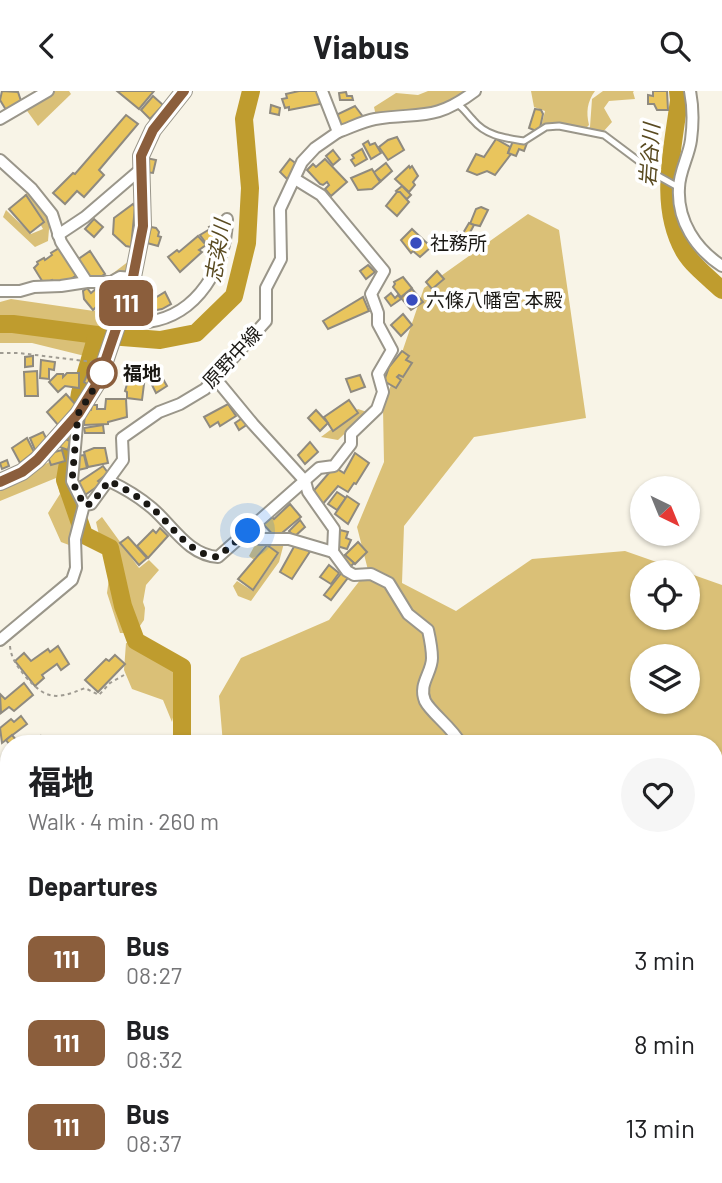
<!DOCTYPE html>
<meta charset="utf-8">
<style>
:root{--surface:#fff;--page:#f6f6f6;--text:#202124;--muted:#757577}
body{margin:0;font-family:Barlow,"Noto Sans JP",sans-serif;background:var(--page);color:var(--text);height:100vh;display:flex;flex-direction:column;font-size:26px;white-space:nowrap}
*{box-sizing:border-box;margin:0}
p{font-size:23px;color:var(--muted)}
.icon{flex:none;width:38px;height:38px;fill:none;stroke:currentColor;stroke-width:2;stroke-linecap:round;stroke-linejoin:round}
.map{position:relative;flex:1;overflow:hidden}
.details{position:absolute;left:0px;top:644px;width:723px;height:448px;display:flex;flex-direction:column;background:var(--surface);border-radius:28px 28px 0 0;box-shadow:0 2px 5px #0004}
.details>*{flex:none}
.badge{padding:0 14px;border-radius:10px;font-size:24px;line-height:46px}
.needle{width:46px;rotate:137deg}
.controls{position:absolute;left:630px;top:385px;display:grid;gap:14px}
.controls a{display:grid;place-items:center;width:70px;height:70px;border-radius:50%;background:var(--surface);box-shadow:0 2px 5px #0004;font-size:35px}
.you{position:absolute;width:35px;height:35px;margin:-18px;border:5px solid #fff;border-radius:50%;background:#1a73e8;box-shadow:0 0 0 10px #1a73e833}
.map>.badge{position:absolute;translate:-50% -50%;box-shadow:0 0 0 4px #fff}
h2{padding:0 28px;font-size:26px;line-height:63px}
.round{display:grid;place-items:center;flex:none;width:74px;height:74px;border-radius:37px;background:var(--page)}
.head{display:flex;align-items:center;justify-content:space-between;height:119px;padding:0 28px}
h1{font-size:33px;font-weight:700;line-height:52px}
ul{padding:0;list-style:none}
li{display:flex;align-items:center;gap:21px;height:84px;padding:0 28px}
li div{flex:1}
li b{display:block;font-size:26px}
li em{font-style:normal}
li .badge{min-width:77px;font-weight:700;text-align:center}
header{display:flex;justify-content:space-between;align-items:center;height:91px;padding:0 28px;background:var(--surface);font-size:32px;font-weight:700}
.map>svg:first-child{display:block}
.green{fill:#dac077;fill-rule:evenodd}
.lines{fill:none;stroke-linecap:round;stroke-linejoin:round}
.river{stroke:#bf9c2e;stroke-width:18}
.building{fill:#e9c55d;stroke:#8f8a7f;stroke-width:2}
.service-casing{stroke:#9a968a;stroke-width:9}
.minor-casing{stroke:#9a968a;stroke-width:14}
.tertiary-casing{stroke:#9a968a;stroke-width:18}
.path{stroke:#9f9b92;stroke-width:2;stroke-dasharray:3.5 3.5;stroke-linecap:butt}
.service{stroke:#fff;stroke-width:5}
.minor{stroke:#fff;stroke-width:10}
.tertiary{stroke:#fff;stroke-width:14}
.line-casing{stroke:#fff;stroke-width:16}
.line{stroke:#8b5e3c;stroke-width:10}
.walk{stroke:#1a1814;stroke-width:7;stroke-dasharray:0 12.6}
.poi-dot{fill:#384cbe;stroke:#fff;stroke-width:2.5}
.stop-dot{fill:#fff;stroke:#8b5e3c;stroke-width:3.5}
.labels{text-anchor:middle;stroke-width:7;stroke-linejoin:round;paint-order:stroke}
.poi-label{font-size:19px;fill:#1a1814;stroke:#fff;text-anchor:start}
.street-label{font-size:19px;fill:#1a1814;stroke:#fff}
.stop-label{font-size:19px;font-weight:bold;fill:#1a1814;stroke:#fff;text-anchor:start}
.water-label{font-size:21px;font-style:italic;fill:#5a4b21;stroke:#fff}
</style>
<header><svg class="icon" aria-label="back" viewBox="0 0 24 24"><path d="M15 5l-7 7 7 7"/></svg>Viabus<svg class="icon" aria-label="search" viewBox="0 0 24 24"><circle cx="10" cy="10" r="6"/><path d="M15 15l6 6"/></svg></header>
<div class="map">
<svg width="722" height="1092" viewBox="0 0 722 1092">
<rect width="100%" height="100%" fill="#f8f4e7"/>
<g class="green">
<polygon points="55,0 69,0 71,3 38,35 25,17"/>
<polygon points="428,0 472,0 437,20 376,25 374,16 396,2 418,4"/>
<path d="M531,0H595C587,11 586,21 589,34L584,39L541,36L545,20L534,16Z"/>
<polygon points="603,0 634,0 633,1 635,8 609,10 604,17 612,31 602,42 586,40 590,36 592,8"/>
<polygon points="35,97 50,127 48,150 35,156 3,126 6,119 31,143 43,138 24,104"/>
<path d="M528,123L559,139L586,327L474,346L404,435L402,492L456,520L532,468L625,460L685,481H642V527H688V482L722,494V1092H436L427,1083H714V653H223L219,605L241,567L329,529L368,479L357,436L384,371L383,317L424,197ZM642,565H688V611H642Z"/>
<polygon points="129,170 121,205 106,215 113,232 97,268 32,252 0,252 0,211 11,208 94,220 111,203 108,186"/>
<polygon points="358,318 367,321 338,349 321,346"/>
<polygon points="65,363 74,426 69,454 61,451 48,422 60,403 56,387 0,410 0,396"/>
<polygon points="102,426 139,477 149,469 159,479 146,494 143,511 145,517 144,529 135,542 120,542 107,502 109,487 96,431"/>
<polygon points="256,452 284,452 279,471 251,510 238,505 233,495 237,490 253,500 279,462 266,453 254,469 249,465"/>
<polygon points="126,552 156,556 185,571 172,631 163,609 132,598 124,579"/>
<polygon points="0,850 9,860 9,1083 378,1083 370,1092 0,1092"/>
</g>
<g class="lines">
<g class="river">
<path d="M678,0L679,9C673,58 658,114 684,160C693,175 709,187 722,199"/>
<polyline points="0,233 13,233 97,244 160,249 196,242 234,205 247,152 250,97 244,28 251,0"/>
<polyline points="97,244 80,302 65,389 84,444 110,457 123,515 136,550 182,576 182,653"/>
</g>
</g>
<g class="building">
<polygon points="2,0 18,1 21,10 6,19 0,9"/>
<polygon points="117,0 154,0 139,18"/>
<polygon points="299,0 318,0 320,13 289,19 289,16 285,17 282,8 287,7 286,3"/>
<polygon points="653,0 667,0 668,19 657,19 654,13 648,13 648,4 653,5"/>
<polygon points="346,1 347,5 352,5 353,9 340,9 339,2"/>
<polygon points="153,5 163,14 150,28 141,19"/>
<polygon points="271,14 280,17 279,24 270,22"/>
<polygon points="355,15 364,27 338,37 334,25"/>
<polygon points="535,18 541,19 543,23 540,37 536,40 529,37"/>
<polygon points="126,24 138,33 99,79 104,84 84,106 77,100 65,113 53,102 73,82 75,83"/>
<polygon points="397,46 404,59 388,69 379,56 388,49"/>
<polygon points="496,48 510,56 508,62 511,63 495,84 487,80 477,84 467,80 476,63 484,66"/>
<polygon points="368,50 370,54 375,52 381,62 371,68 363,53"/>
<polygon points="513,50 527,52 524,60 519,58 516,65 508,62"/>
<polygon points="362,58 367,68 355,75 351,69 354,67 352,64"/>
<polygon points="333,59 340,68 333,74 326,65"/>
<polygon points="146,67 156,69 153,82 145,81"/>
<polygon points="290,68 298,74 287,88 280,81"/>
<polygon points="325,68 347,91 331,105 325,98 329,94 327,91 323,94 320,93 307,79 313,73 316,76"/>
<polygon points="386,72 392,80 381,90 373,82"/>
<polygon points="409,75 410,77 412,75 418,85 413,91 415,94 409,101 395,88"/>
<polygon points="372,78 380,91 372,98 358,99 351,87"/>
<polygon points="402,95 411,104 407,108 396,100"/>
<polygon points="397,101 400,101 409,111 397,125 386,115"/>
<polygon points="26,104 44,131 30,142 9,118"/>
<polygon points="133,113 135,116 131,156 126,155 113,143 114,127"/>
<polygon points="481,116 488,119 480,135 470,133 476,118"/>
<polygon points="94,128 103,136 94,146 85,138"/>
<polygon points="223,129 224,142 216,147 209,136"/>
<polygon points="469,132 474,134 467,147 462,144"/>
<polygon points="151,136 156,137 159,141 158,145 161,146 158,155 147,152"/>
<polygon points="210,138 216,145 214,147 216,149 208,155 200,144"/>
<polygon points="412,138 431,156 420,166 413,160 411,162 401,149"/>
<polygon points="457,141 466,148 466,151 458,155 450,149"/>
<polygon points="198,145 206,154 199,159 202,161 180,181 168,166 177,159 179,161"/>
<polygon points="61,156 77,184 61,194 55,193 52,189 44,193 34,177 38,173 37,171 44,167 45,169 52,164 51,162"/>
<polygon points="90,160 105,183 97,188 86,187 74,171"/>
<polygon points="368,174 375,181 366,188 360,180"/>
<polygon points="437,180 444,188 432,198 426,191"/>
<polygon points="403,186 412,197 401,206 393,196 395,193 394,191"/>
<polygon points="103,192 109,192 114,199 93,219 84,208 83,200 87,197 91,202"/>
<polygon points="412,198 423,211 411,219 401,207"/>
<polygon points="165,201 171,213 162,218 146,221 142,215"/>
<polygon points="391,202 395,207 398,204 401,208 391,215 385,207"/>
<polygon points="110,206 120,209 116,223 106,220"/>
<polygon points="363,206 369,220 328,238 323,230"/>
<polygon points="403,223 412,234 401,245 391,234"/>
<polygon points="402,260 409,265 406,269 412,272 403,286 399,284 397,286 401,289 396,297 384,290 389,276"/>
<polygon points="33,265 33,275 25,276 25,266"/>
<polygon points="41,269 55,271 54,279 49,278 49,288 40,287"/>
<polygon points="37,280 38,305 25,305 24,281"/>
<polygon points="67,282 79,282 79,297 65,295 58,301 49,291 57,283 63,283 63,286"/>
<polygon points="88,282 94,286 89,294 84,291"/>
<polygon points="130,283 145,285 142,309 127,307 127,301 125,300"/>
<polygon points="360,284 365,296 351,301 346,288"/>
<polygon points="163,288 167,295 156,302 152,294"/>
<polygon points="66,303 76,314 58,334 47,321"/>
<polygon points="106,308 126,308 127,326 108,331 108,333 84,334 85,320 91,319 92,314 97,314 97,318 105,318"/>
<polygon points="349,309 358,322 333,340 324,326"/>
<polygon points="228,313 236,325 220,335 218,331 210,336 204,326"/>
<polygon points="316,319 328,332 320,340 308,327"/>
<polygon points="244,326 248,333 239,339 235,332"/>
<polygon points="103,334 104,342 85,342 84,337"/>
<polygon points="43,341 47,349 35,359 30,347"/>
<polygon points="27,347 34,361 20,372 12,357"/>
<polygon points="63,347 70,350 68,359 57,355"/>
<polygon points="310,351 318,361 305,373 298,364"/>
<polygon points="94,357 105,357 108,372 88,376 84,361"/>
<polygon points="62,359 65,370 51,374 47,363"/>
<polygon points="355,362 369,372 356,393 354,392 348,401 338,395 322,414 310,404 334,376 344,382"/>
<polygon points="84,364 87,377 78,379 76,365"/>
<polygon points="7,369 9,375 2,378 0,372"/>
<polygon points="103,375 108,382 98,390 101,393 85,404 76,393"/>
<polygon points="337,401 346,407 337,419 328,413"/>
<polygon points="347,405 359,413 348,433 335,423"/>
<polygon points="290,413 301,426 276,447 263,433 272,426 274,428"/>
<polygon points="300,429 305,436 294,446 289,440"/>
<polygon points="160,437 168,445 148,467 137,455 153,439 156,442"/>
<polygon points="340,439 348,441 346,447 351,449 347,458 337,455"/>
<polygon points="128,446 147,467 139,474 120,452"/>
<polygon points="358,451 367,461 355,473 345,464"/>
<polygon points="296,452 311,459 292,488 280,481"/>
<polygon points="267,454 278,462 253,499 238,488"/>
<polygon points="345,464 354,472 349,477 340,468"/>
<polygon points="329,474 339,482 331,493 320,486"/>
<polygon points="343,480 350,484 331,509 324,504"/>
<polygon points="58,555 69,573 61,579 57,573 42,584 44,587 35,595 15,570 24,562 31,570 48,558 50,561"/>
<polygon points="115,564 125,573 98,601 85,589 106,568 109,570"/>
<polygon points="24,592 33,604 14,620 9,616 1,622 0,603 5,608"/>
<polygon points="21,625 27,633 2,652 0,637 11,628 14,631"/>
<polygon points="12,644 17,650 9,653 6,649"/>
<polygon points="41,645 46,649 43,653 38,653 36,651"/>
<polygon points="3,783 9,791 9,797 0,804 0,785"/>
</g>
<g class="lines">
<g class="service-casing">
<path id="service" d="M457,13C464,17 467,23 473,29C486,45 505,47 524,50L546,36L559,35L604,44L660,86L678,96"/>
</g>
<g class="minor-casing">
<g id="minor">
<path d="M690,0C693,15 693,34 691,49C689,65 679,81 679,97C677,130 696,158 722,175"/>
<polyline points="0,28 48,0"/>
<path d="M338,41C350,37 363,30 375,28C420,21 434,31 475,0"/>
<polyline points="0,69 32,98 52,123 61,151 87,191"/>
<polyline points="58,144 85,126 141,78"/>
<polyline points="0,200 20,200 34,196 61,195 87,191 111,191 120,186 133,187"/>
<path d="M120,230C129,231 139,233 148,231C198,224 226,175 227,128"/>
<polyline points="215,287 253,333 305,390 308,401 334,438 333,461"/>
<polyline points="78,323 72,390 84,414"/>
<path d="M109,390C124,397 139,406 152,417C173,435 188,464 218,466L319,377L334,375L351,353V343L377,318L383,301L378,283L392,259L378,233V222L371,203L384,180L321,104L295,88"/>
<polyline points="248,440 260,448 289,448 333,461"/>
<path d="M333,461L347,480L354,484L371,483L389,492L408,523L428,539C430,548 432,558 432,567C432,582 418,593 425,610C431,622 452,636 461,653"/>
<polyline points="0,549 72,489 76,477 75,448 84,414 91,413 123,369 122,347 159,321 180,313 205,298 266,230 266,197 281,168 280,118 302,71 315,57 338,41 322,0"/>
<polyline points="0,704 9,714"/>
<polyline points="0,729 9,723"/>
<polyline points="128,1092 130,1083"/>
</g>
</g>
<g class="tertiary-casing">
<polyline id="tertiary" points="0,391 22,381 37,369 78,323 98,291 132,191 143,135 141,65 153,39 184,0"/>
</g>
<g class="path">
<polyline points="0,262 19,262 93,271"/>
<path d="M10,555C11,567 17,575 25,585C46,609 56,609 85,597L99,604L110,592L124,584"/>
<polyline points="714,1009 722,1001"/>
<polyline points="530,1092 534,1083"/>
</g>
<use href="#service" class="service"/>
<use href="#minor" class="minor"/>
<use href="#tertiary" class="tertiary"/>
</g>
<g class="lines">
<g class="line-casing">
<polyline id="line" points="0,391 22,381 37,369 78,323 98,291 132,191 143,135 141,65 153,39 184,0"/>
</g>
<use href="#line" class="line"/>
<path class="walk" d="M102,282L105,274L98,291L78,323L72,390L84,414L91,413L109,390C124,397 139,406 152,417C173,435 189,464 218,466L248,440"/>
</g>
<g class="poi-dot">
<circle cx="416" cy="152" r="7"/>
<circle cx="412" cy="209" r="7"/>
</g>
<circle class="stop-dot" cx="102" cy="282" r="14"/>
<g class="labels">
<g class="poi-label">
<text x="430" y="159">社務所</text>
<text x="426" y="216">六條八幡宮 本殿</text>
</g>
<g class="street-label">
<text transform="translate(232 266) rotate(-47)" y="7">原野中線</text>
</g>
<g class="stop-label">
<text x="123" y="289">福地</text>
</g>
<g class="water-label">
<text transform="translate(650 64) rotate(-86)" y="7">岩谷川</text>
<text transform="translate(218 160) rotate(-81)" y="7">志染川</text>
</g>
</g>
</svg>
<div class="controls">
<a><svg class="needle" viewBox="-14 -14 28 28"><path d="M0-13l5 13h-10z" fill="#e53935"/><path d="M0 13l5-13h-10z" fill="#757577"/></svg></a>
<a><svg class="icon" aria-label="locate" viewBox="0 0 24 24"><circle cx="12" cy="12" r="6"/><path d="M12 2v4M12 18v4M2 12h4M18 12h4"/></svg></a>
<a><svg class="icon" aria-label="layers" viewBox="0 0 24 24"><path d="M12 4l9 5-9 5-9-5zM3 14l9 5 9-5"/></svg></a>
</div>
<div class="you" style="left:248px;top:440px"></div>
<b class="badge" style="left:126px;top:212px;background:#8b5e3c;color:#fff">111</b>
<section class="details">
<div class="head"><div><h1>福地</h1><p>Walk · 4 min · 260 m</p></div><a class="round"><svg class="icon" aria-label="heart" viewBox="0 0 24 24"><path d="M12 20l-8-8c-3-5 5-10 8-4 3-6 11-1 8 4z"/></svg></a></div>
<h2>Departures</h2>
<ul>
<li><span class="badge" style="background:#8b5e3c;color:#fff">111</span><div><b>Bus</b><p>08:27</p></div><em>3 min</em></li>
<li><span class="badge" style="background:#8b5e3c;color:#fff">111</span><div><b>Bus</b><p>08:32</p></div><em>8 min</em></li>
<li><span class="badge" style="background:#8b5e3c;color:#fff">111</span><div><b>Bus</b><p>08:37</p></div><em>13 min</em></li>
</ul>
</section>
</div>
